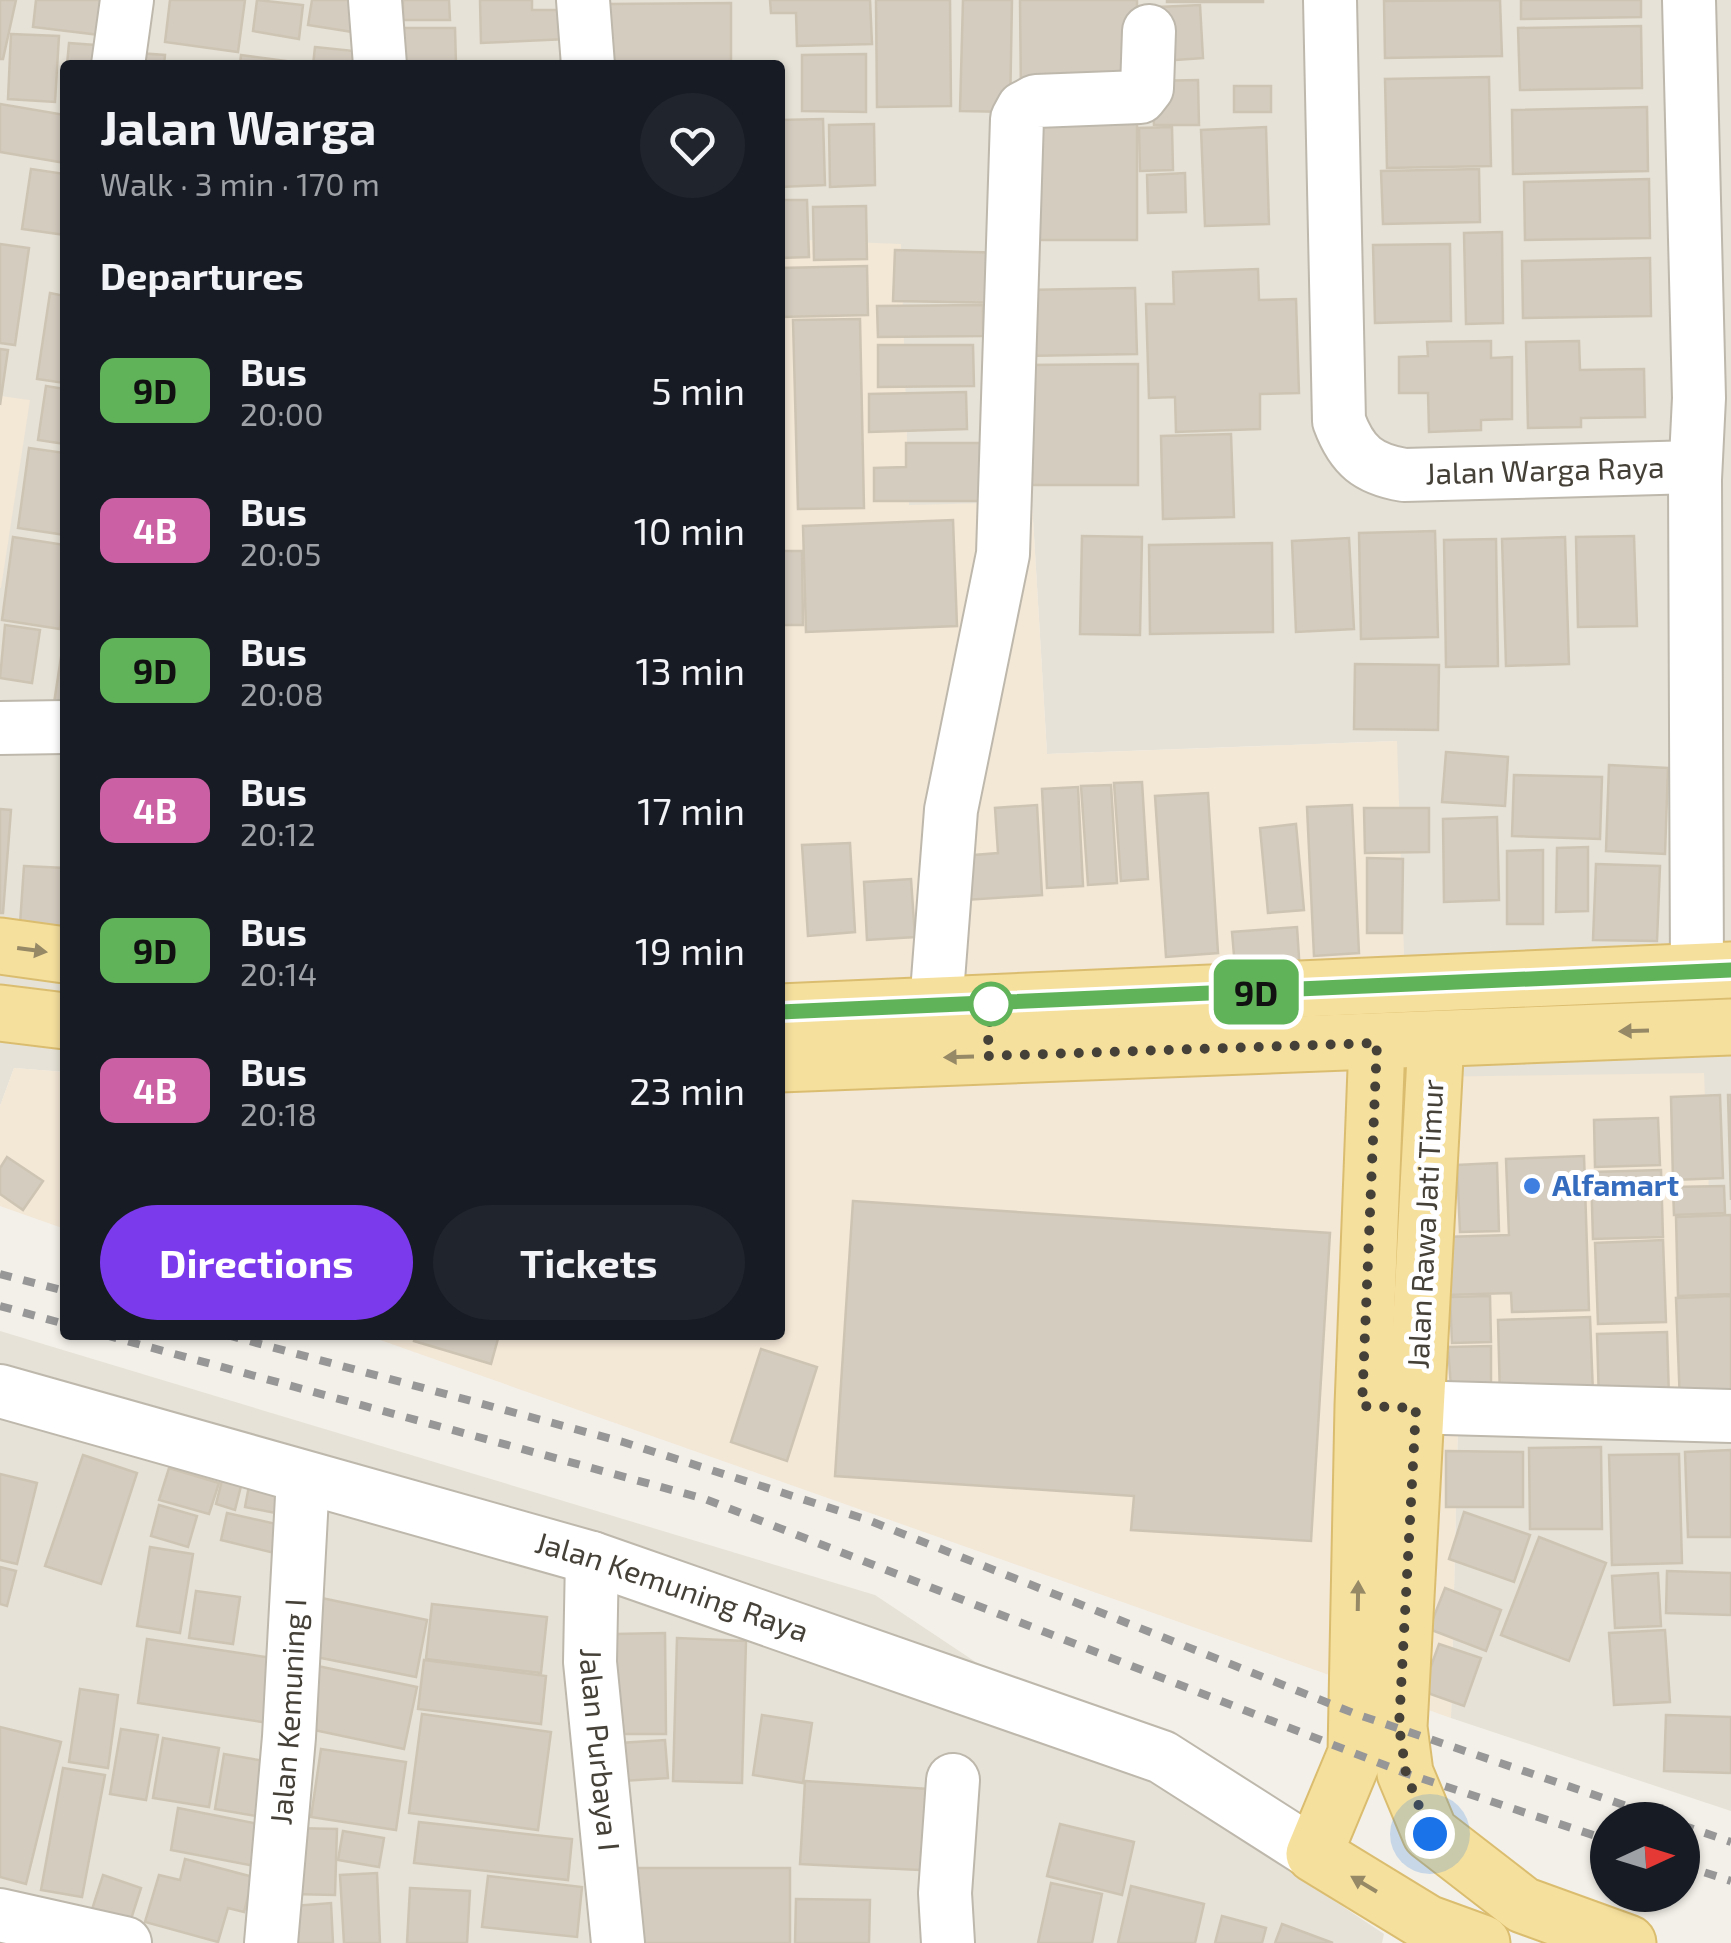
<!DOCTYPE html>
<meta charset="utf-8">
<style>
:root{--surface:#171b24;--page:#20242c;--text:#f1f3f6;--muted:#9ea1a6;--accent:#7c3aed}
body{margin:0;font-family:"Exo 2",sans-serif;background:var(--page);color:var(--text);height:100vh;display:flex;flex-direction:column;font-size:38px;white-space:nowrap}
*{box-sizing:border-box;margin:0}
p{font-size:32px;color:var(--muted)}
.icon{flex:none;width:55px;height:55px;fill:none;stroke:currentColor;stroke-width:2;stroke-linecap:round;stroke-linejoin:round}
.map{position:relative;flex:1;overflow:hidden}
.side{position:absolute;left:60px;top:60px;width:725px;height:1280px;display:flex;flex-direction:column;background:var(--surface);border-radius:10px;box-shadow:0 2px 8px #0004}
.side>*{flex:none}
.badge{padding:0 20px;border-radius:15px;font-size:35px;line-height:65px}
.needle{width:65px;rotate:86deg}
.fabs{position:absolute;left:1590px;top:1802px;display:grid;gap:20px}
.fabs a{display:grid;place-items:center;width:110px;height:110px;border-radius:50%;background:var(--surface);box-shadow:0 2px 8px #0004;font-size:50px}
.you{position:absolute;width:50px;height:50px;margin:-25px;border:8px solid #fff;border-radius:50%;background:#1a73e8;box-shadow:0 0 0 15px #1a73e833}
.map>.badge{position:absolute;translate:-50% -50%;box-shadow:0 0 0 5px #fff}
h2{padding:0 40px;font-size:38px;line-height:90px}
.round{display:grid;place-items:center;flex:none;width:105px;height:105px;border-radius:52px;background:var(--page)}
.head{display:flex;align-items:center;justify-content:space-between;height:170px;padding:0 40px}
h1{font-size:48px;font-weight:700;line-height:75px}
.cta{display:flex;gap:20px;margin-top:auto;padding:20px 40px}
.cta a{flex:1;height:115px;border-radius:60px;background:var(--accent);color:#fff;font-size:40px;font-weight:700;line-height:115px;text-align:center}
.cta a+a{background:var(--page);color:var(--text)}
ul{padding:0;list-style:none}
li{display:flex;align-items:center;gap:30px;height:140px;padding:0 40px}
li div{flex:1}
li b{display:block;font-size:38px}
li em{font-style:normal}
li .badge{min-width:110px;font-weight:700;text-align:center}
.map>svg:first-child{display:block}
.residential{fill:#e6e2d7}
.commercial{fill:#f3e7d6}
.building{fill:#d4ccbf;stroke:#cec4b3;stroke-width:2.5}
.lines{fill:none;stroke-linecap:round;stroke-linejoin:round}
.minor-casing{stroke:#beb8ac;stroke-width:56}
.major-casing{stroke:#dbbd6f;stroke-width:59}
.minor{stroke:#fff;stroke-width:52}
.major{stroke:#f6e09e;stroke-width:55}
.rail{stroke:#979797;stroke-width:8;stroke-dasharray:12 12;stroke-linecap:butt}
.oneway{fill:#958966}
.line-casing{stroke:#fff;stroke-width:22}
.line{stroke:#61b359;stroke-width:15}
.walk{stroke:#464138;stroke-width:10;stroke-dasharray:0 18}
.stop-dot{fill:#fff;stroke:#61b359;stroke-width:5}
.shop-dot{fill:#3f7fe0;stroke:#fff;stroke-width:4}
.labels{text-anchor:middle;stroke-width:10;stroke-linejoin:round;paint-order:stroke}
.street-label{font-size:30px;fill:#464138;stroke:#fff}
.shop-label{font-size:30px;font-weight:bold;fill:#366cbe;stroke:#fff;text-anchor:start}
</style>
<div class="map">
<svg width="1731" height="1943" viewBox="0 0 1731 1943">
<rect width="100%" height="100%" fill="#f3f0e9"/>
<g class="residential">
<polygon points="0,0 1731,0 1731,1811 1451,1718 1458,1423 1408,1077 1396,741 1047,754 1032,502 909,506 900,245 780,239 780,65 65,65 65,1072 14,1068 0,1106 0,588 29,401 0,396"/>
<polygon points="0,1331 875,1595 1384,1934 1382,1943 0,1943"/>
</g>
<g class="commercial">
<polygon points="780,239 901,244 909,505 1032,502 1047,754 1397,741 1408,1077 1704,1073 1719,1430 1458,1423 1451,1718 366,1335 780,1335"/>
<polygon points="0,396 30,400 1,588 0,588"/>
<polygon points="14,1068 65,1072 65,1229 0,1206 0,1106"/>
</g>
<g class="building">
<polygon points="0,0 16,0 3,59 0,59"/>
<polygon points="36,0 104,0 100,35 33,27"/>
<polygon points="170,0 245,0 238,52 165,42"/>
<polygon points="257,0 303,5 299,39 253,31"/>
<polygon points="312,0 370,0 365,34 308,25"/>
<polygon points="403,0 449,0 450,20 403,20"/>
<polygon points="480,0 532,0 532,10 567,10 567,39 481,43"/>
<polygon points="770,0 870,0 872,44 797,46 796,13 771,13"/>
<polygon points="876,0 950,0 951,106 877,107"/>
<polygon points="963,0 1012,0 1010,112 960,111"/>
<polygon points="1020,0 1137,0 1137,97 1021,97"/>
<rect x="1167" y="0" width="96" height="2"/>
<polygon points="1500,0 1502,56 1385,58 1384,1"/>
<polygon points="1521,0 1641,0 1641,17 1521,19"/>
<polygon points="731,3 731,62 607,62 608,4"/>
<polygon points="1200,5 1203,58 1162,61 1158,7"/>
<polygon points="1641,26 1642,88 1520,90 1518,28"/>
<polygon points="400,28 455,28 456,65 400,65"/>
<polygon points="11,34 59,36 55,102 8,99"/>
<polygon points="69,43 109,46 108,65 67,65"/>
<polygon points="315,47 364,52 363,65 313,65"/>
<polygon points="125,52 165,55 164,65 124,65"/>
<polygon points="866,54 866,112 802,111 802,55"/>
<polygon points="241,55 309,64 309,65 240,65"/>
<polygon points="1489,77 1491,166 1387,168 1385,79"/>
<polygon points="1198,80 1199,125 1154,125 1152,81"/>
<rect x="1234" y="86" width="37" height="26"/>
<polygon points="0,104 65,115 65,163 0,152"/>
<polygon points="1647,107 1648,171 1513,174 1512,110"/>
<polygon points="823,119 825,185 780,187 780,120"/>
<polygon points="874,124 875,185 830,187 829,125"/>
<rect x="1029" y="124" width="108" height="116"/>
<polygon points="1172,127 1173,170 1140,171 1139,128"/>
<polygon points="1266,127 1269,224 1205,226 1201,130"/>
<polygon points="31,169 65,174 65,235 22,229"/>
<polygon points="1479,169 1480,222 1383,224 1381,171"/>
<polygon points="1185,173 1186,212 1148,213 1147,175"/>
<polygon points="1649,179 1650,238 1525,240 1524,182"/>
<polygon points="780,200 807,200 809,257 780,258"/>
<polygon points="866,206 867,259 814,260 813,207"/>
<polygon points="1502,232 1503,323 1466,324 1464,233"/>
<polygon points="0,244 29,248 15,345 0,343"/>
<polygon points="1450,244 1451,321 1375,323 1373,245"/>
<polygon points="895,250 1010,253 1009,303 893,301"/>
<polygon points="1650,258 1651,316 1523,318 1522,261"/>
<polygon points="867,266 868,315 780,317 780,268"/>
<polygon points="1258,269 1259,300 1296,299 1299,393 1260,394 1260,429 1176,432 1175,397 1149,398 1146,304 1174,304 1173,272"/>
<polygon points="1135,288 1137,354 1025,356 1024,290"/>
<polygon points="50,293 65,296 65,383 37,379"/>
<polygon points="983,305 983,336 878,337 877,306"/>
<polygon points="860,319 864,508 798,509 793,320"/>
<polygon points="1491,341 1491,358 1512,357 1512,419 1481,420 1481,430 1429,432 1428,393 1399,393 1399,357 1428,356 1427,342"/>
<polygon points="1579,341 1580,370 1644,369 1645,417 1581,418 1581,427 1528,428 1526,342"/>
<polygon points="878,345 973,345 974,386 878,387"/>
<polygon points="0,349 8,350 0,405"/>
<polygon points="1138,364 1138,485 1024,485 1024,365"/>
<polygon points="46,386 65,389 65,444 38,440"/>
<polygon points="966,392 967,429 869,432 869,394"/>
<polygon points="1231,434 1234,517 1163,519 1161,436"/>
<polygon points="906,443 996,443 995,501 874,501 874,468 906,467"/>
<polygon points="29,448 65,453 65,535 18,528"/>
<polygon points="953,520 957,626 806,632 803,526"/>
<polygon points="1435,531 1438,637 1361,639 1359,533"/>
<polygon points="1082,536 1142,537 1140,635 1080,634"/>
<polygon points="1634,536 1637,626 1578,627 1576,537"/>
<polygon points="13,537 65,545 60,629 2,620"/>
<polygon points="1565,537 1569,664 1506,666 1502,539"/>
<polygon points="1349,538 1354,629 1296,632 1292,541"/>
<polygon points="1496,539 1498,666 1446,667 1444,540"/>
<polygon points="1272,543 1273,632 1150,634 1149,545"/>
<polygon points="780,551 802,551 803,625 780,625"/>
<polygon points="5,625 40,630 32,683 0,678"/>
<polygon points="65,631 65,705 54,703"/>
<polygon points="1355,664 1439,665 1438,730 1354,729"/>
<polygon points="1446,752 1508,757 1505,806 1442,802"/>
<polygon points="1609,765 1668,768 1665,854 1606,851"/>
<polygon points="1514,775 1602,777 1600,839 1512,836"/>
<polygon points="1142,782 1148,879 1121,881 1114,783"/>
<polygon points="1111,785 1117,883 1088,885 1081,786"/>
<polygon points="1078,787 1083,886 1047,888 1042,789"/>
<polygon points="1208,793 1218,953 1166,957 1155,796"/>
<polygon points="1037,805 1042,895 965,900 962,856 998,853 995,808"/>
<polygon points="1352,805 1359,953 1314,956 1307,807"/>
<polygon points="1364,808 1429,808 1429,852 1365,853"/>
<polygon points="0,809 11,810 3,913 0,913"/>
<polygon points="1497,817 1499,900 1444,902 1443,819"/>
<polygon points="1296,824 1304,910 1268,913 1260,828"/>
<polygon points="850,843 855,932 808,936 802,845"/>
<polygon points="1588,847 1588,911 1556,912 1557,848"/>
<polygon points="1543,850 1543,924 1507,924 1507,851"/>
<polygon points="1367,858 1403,859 1402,933 1367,933"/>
<polygon points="1596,864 1660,866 1657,941 1593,940"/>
<polygon points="24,866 65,868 65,927 20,924"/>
<polygon points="911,879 915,937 867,940 864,882"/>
<polygon points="1297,927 1300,973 1236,979 1232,932"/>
<polygon points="1720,1095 1723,1178 1673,1180 1671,1097"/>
<polygon points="1728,1095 1731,1095 1731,1200"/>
<polygon points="1658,1118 1660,1165 1595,1167 1594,1120"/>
<polygon points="1584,1156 1589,1310 1512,1312 1511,1293 1446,1295 1444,1237 1509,1235 1506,1159"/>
<polygon points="7,1157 43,1181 23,1210 0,1194 0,1168"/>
<polygon points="1497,1163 1499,1231 1460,1232 1457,1165"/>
<polygon points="1661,1170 1663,1237 1593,1239 1591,1172"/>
<polygon points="1724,1186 1725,1213 1674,1215 1673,1187"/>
<polygon points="853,1201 1330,1233 1311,1541 1131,1530 1134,1496 835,1476"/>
<polygon points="1731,1215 1731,1294 1678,1296 1676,1217"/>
<polygon points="1663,1240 1666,1322 1598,1324 1595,1243"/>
<polygon points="1490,1296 1491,1342 1452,1343 1450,1297"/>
<polygon points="1731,1296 1731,1403 1680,1403 1676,1298"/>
<polygon points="1590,1317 1593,1394 1500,1397 1498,1320"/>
<polygon points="1667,1332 1669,1398 1599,1401 1597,1334"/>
<polygon points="415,1335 499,1335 491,1364 414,1341"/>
<polygon points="1491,1346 1491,1404 1452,1401 1448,1347"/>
<polygon points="761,1349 817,1367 787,1461 731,1442"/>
<polygon points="1601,1447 1602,1529 1530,1529 1529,1448"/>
<polygon points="1731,1450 1731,1537 1688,1537 1685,1452"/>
<polygon points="1446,1451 1523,1452 1523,1507 1446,1507"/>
<polygon points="1679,1454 1682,1563 1612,1565 1609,1455"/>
<polygon points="83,1455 137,1473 101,1584 45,1566"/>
<polygon points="228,1457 247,1462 235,1510 216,1504"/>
<polygon points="169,1468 219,1483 209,1514 159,1500"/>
<polygon points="252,1470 298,1480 291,1516 245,1507"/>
<polygon points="0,1474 37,1483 17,1564 0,1560"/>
<polygon points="159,1505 197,1516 188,1547 151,1536"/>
<polygon points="1464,1512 1530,1535 1514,1582 1449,1559"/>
<polygon points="227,1513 294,1528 287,1556 221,1540"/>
<polygon points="1539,1537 1606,1563 1569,1661 1501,1635"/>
<polygon points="150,1547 193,1554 180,1633 137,1626"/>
<polygon points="0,1567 16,1571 7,1606 0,1604"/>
<polygon points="1667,1571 1731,1573 1731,1615 1666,1613"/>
<polygon points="1658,1573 1661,1626 1615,1628 1612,1576"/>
<polygon points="1445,1588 1501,1610 1486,1651 1429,1629"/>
<polygon points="196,1591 240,1597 233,1644 189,1638"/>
<polygon points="312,1596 427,1620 416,1677 301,1654"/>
<polygon points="432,1604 547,1617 541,1673 426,1659"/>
<polygon points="1665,1630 1670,1702 1614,1705 1609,1633"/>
<polygon points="665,1633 666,1734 617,1734 616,1634"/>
<polygon points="677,1638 746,1641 742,1783 673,1781"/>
<polygon points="147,1639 285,1660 275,1724 138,1703"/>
<polygon points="1439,1644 1481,1658 1464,1706 1422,1691"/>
<polygon points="424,1660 546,1676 541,1724 418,1709"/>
<polygon points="313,1665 417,1687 404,1749 300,1727"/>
<polygon points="80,1689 118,1695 108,1768 69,1762"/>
<polygon points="422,1714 551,1732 538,1830 409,1813"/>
<polygon points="762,1715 812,1723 803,1783 753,1775"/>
<polygon points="1666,1715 1731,1717 1731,1773 1664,1771"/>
<polygon points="0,1727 61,1742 26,1884 0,1877"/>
<polygon points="121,1729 158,1735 146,1800 110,1794"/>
<polygon points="163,1738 219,1748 209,1807 153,1798"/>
<polygon points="665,1740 668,1778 623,1781 620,1743"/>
<polygon points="321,1749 406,1762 396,1830 311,1817"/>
<polygon points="224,1754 276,1763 268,1818 215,1809"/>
<polygon points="63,1768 105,1775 82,1897 41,1890"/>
<polygon points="805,1781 944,1790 939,1871 800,1864"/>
<polygon points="178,1808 268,1826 260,1867 171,1850"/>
<polygon points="419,1822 572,1839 568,1880 414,1863"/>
<polygon points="1060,1824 1134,1842 1122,1895 1047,1876"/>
<polygon points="294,1828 337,1829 335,1895 292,1894"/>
<polygon points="343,1831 384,1838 379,1867 338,1860"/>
<polygon points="185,1859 253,1877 244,1912 228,1908 218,1942 145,1922 159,1875 180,1880"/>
<polygon points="636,1868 790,1868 790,1943 637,1943"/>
<polygon points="377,1873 380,1943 344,1943 340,1875"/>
<polygon points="103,1875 141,1888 126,1935 88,1922"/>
<polygon points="488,1876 582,1887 577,1937 482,1927"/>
<polygon points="1051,1883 1102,1894 1092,1943 1038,1943"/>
<polygon points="1131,1886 1204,1904 1195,1943 1118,1943"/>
<polygon points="410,1888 470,1891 467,1943 407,1943"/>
<polygon points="796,1899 870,1900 869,1943 795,1943"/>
<polygon points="331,1903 333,1943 297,1943 294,1906"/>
<polygon points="1222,1916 1266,1928 1262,1943 1215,1943"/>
<polygon points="1282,1924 1333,1943 1275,1943"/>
</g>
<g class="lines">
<g class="minor-casing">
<g id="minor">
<polyline points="375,0 380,65"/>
<polyline points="583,0 588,65"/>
<path id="s1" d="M1330,0L1339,421C1352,456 1368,469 1404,475L1695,467"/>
<polyline points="1689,0 1699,398 1695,479 1697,972"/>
<polyline points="118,65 127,0"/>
<polyline points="0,728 65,727"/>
<polyline points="936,1006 951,810 1003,554 1017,119 1023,108 1036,101 1140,97 1147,88 1149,31"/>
<path id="s2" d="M0,1391L592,1558L1162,1757L1314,1854"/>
<polyline points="1373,1406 1731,1416"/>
<path id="s3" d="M592,1558L590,1662L618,1943"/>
<polyline points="0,1915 125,1943"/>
<path id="s4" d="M271,1943L289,1737L303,1478"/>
<polyline points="948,1943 945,1893 953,1780"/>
</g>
</g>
<g class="major-casing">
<g id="major">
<polyline points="0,946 65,955"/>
<polyline points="780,1012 1731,970"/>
<polyline points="0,1013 65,1021"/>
<polyline points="1436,1039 1399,1727 1405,1773 1430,1833 1523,1905 1628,1943"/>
<polyline points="1377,1043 1363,1406 1356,1753 1314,1854 1427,1923 1482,1943"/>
<polyline points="780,1064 1731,1027"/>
</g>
</g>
<use href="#minor" class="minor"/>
<use href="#major" class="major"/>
<g class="rail">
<polyline points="0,1274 65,1291"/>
<polyline points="0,1306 65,1324"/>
<polyline points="105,1335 705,1499 1405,1773 1608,1840"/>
<polyline points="227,1335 623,1442 868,1520 1356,1714 1668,1820"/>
<polyline points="1682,1825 1731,1842"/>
<polyline points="1682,1865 1731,1881"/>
</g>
</g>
<defs><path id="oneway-solid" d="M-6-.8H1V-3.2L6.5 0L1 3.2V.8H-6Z" transform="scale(2.5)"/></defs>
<g class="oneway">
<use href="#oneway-solid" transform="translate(32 950) rotate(8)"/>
<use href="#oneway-solid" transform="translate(1634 1031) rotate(178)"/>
<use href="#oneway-solid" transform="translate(959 1057) rotate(178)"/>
<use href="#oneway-solid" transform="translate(1358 1596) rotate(-89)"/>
<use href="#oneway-solid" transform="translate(1364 1884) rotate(-149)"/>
</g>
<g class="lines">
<g class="line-casing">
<polyline id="line" points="780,1012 1731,970"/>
</g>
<use href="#line" class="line"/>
<polyline class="walk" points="991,1004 987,1056 1377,1043 1362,1406 1416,1408 1399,1726 1406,1773 1430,1834"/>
</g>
<circle class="stop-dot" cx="991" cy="1004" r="20"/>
<circle class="shop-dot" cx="1532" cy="1186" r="10"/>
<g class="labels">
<g class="street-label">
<text dy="10" stroke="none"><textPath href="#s1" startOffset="652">Jalan Warga Raya</textPath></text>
<text transform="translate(1426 1224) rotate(-87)" y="10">Jalan Rawa Jati Timur</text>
<text dy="10" stroke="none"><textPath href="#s2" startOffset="700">Jalan Kemuning Raya</textPath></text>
<text dy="10" stroke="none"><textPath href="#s4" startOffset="232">Jalan Kemuning I</textPath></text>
<text dy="10" stroke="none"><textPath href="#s3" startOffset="192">Jalan Purbaya I</textPath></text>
</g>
<g class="shop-label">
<text x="1552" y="1196">Alfamart</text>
</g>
</g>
</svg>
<div class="fabs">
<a><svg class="needle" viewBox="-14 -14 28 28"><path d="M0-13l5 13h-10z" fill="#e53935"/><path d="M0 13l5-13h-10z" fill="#9ea1a6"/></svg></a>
</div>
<div class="you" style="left:1430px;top:1834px"></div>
<b class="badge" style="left:1256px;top:992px;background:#61b359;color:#111">9D</b>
<section class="side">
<div class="head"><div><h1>Jalan Warga</h1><p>Walk · 3 min · 170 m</p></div><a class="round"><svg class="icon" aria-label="heart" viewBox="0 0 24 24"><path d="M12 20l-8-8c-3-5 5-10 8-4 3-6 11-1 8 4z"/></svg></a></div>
<h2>Departures</h2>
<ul>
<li><span class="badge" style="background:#61b359;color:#111">9D</span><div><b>Bus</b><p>20:00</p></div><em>5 min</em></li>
<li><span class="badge" style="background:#cb60a4;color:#fff">4B</span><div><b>Bus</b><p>20:05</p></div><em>10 min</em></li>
<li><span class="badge" style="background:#61b359;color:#111">9D</span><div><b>Bus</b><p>20:08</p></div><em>13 min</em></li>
<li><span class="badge" style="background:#cb60a4;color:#fff">4B</span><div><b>Bus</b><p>20:12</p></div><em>17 min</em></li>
<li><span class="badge" style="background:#61b359;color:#111">9D</span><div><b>Bus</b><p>20:14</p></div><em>19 min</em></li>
<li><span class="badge" style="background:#cb60a4;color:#fff">4B</span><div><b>Bus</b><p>20:18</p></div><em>23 min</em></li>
</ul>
<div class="cta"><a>Directions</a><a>Tickets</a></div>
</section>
</div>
